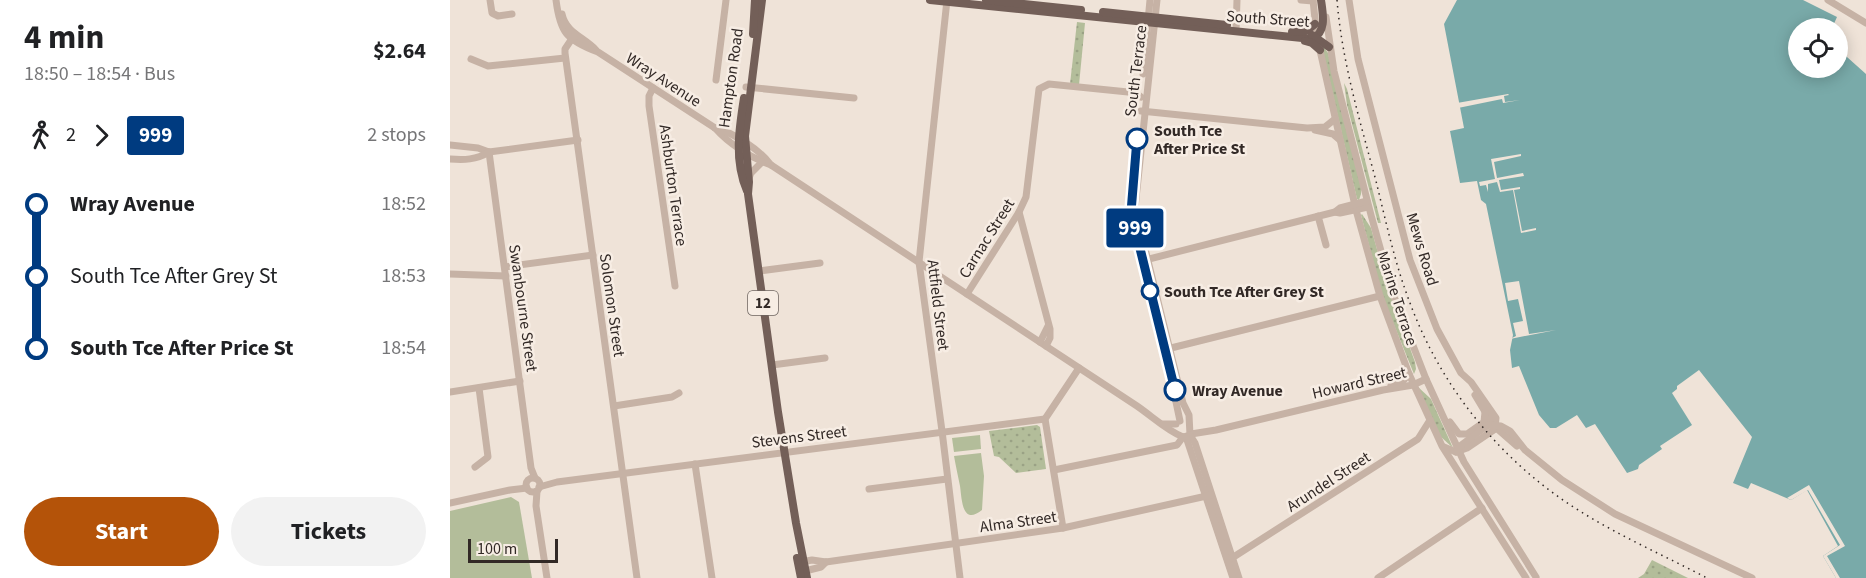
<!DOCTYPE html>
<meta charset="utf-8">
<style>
:root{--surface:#fff;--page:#f2f2f2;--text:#202124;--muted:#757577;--accent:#b45309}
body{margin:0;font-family:"Source Sans 3",sans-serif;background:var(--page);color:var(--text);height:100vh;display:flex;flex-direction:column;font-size:22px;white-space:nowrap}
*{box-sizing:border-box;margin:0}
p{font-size:20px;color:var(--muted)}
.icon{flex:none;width:33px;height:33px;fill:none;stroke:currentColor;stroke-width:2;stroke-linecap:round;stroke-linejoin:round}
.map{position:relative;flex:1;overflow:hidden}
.sheet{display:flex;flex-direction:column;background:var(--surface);width:450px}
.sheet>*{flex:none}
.badge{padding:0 12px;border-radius:4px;font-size:21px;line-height:39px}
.buttons{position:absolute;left:1338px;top:18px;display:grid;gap:12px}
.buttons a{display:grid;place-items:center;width:60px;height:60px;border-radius:50%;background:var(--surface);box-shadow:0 3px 15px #0003;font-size:30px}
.scale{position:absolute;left:18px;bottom:15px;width:90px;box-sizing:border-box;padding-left:6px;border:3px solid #322926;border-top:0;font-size:16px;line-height:21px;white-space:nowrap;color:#322926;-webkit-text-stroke:4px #f7ede4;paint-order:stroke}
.map>.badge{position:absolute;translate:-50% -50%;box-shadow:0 0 0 3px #fff}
.legs{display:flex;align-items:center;gap:9px;height:66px;padding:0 24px;font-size:20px}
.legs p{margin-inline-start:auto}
.head{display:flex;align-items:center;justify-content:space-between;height:102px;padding:0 24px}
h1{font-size:33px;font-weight:700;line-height:45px}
.cta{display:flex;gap:12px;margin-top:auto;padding:12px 24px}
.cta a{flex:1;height:69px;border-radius:36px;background:var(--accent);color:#fff;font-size:24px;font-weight:700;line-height:69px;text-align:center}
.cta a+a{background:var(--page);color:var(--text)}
ul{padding:0 24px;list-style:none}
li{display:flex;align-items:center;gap:21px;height:72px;font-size:22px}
li i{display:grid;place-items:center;width:9px;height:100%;margin:0 8px;background:currentColor}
li i::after{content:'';width:15px;height:15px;margin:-8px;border:4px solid;border-radius:50%;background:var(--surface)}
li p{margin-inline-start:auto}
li:first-child i{background:linear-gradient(#0000 50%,currentColor 0)}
li:last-child i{background:linear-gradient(currentColor 50%,#0000 0)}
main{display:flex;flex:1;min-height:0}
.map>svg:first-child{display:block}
.green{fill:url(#green-dots)}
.pitch{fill:#b3bd9a}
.water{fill:#79aaa9}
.pier{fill:#efe3d8}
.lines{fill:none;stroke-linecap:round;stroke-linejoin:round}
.minor{stroke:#c6b2a5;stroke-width:7}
.major{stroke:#735f58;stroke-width:8}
.rail{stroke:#322926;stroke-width:1.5;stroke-dasharray:1.5 4.5;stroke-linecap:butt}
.line-1-casing{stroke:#fff;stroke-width:14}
.line-1{stroke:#003b80;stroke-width:9}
.stop-1-dot{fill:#fff;stroke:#003b80;stroke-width:3}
.labels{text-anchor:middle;stroke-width:5;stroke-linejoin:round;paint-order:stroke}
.shield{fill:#f7ede4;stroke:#6d645f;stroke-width:1.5}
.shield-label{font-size:15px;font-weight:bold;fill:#322926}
.street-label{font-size:16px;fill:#322926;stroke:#f7ede4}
.stop-label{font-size:16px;font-weight:bold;fill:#322926;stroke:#f7ede4;text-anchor:start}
</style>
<main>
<section class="sheet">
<div class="head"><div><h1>4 min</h1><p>18:50 – 18:54 · Bus</p></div><b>$2.64</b></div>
<div class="legs"><svg class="icon" aria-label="walk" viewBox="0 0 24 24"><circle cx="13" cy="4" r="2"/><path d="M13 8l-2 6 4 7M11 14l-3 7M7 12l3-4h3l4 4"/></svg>2<svg class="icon" aria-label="forward" viewBox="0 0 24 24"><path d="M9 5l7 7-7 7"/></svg><b class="badge" style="background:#003b80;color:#fff">999</b><p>2 stops</p></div>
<ul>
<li><i style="color:#003b80"></i><b>Wray Avenue</b><p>18:52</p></li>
<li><i style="color:#003b80"></i><span>South Tce After Grey St</span><p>18:53</p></li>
<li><i style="color:#003b80"></i><b>South Tce After Price St</b><p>18:54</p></li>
</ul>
<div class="cta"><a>Start</a><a>Tickets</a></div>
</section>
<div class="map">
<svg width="1416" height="578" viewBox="0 0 1416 578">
<defs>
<pattern id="green-dots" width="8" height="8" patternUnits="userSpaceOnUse" patternTransform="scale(1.5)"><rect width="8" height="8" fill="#b3bd9a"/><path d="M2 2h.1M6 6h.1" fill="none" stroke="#9aa285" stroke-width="1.8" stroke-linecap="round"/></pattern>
</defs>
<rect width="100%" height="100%" fill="#efe3d8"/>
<g class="green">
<polygon points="627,22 635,23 629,85 620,84"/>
<polygon points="871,43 878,53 911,186 911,194 909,200 907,199"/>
<polygon points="894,83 897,89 931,223 928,223 897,105"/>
<polygon points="912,214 921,228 938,288 965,362 966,369 964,374 933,298 911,215"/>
<polygon points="967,386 981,399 1003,448 990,436"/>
<polygon points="587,425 590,427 596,469 566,473 549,457 544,456 539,431"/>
<polygon points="1202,560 1238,578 1188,578 1194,574"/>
</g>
<g class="pitch">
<polygon points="530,435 531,449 504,452 502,438"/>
<path d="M531,453L534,476L532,510C512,526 512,500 510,486C508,476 506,467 504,456Z"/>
<polygon points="61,497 69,502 82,578 0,578 0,511"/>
</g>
<polygon class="water" points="1007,0 1353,0 1387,17 1382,28 1348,28 1348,68 1388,68 1388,49 1416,74 1416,578 1386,578 1373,556 1388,546 1357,490 1341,500 1301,483 1298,489 1283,483 1302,437 1249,370 1227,386 1227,389 1222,393 1242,425 1210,446 1212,449 1189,465 1188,469 1177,473 1145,424 1136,428 1127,415 1106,428 1100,428 1089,415 1069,366 1062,368 1060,350 1063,335 1036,204 1031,200 1027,181 1010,183 1000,131 1014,128 994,24"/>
<g class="pier">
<polygon points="1058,94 1059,95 1054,96 1055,102 1070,100 1053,103 1052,99 1008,108 1007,103"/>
<polygon points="1071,154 1071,156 1044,162 1047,178 1073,173 1074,176 1049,180 1051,190 1070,187 1070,189 1064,190 1072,231 1086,228 1086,230 1071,233 1063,190 1050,192 1047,182 1038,184 1038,192 1036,185 1030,186 1029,182 1045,179 1041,159"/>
<polygon points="1069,281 1079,334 1106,330 1060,339 1066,336 1063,323 1073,321 1068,299 1058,301 1055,283"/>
<polygon points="1359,485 1395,546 1377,556 1390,578 1386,578 1373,556 1390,545 1358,490 1341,500 1337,498"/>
</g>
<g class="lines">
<g class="minor">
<polyline points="40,0 42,13 48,16 62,14"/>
<path d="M106,0C110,32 116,40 148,52L265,128C279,144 301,158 321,165L687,406C703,417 716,430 733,437L740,435"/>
<polyline points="497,0 469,262 492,431 510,578"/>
<polyline points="707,0 685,208 733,403 739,415 740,435"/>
<polyline points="851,0 863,1"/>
<polyline points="863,0 866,29"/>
<polyline points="899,0 908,59 960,260 987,329 1011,373 1021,382 1046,418 1045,429 1017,448 1006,452 994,447"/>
<polyline points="1378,0 1416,23"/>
<path d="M112,14C116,33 134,37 146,50"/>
<polyline points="876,17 884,71 921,215 943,294 976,379 1014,462 1086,577"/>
<polyline points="786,31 787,0"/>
<polyline points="125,34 115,49 115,53 187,578"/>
<polyline points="869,46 906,210 930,296 959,374 992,446 1076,578"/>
<polyline points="21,59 38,66 115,58"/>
<polyline points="693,74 700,0"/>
<polyline points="266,80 276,0"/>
<polyline points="296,87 404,98"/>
<polyline points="203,88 199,96 199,106 225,286"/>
<polyline points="691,111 857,128 875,127 885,119"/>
<path d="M265,128C284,133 309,149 321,165"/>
<polyline points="865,130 883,134 890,140"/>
<polyline points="0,145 28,148 39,152"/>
<polyline points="39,152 81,468 85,478"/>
<path d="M0,159C14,160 26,160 39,152L128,140"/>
<polyline points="299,178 301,173 312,162"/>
<polyline points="569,212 600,329 600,338 596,346"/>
<polyline points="885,212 890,213 918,207"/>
<polyline points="868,216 876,245"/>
<polyline points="695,260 885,212 890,208 917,201"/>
<polyline points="55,267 143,255"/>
<polyline points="309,271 370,263"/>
<polyline points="0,274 56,276"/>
<polyline points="517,294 569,212 576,197 589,89 599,84 678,92 686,93 691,97"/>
<polyline points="590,342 598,326"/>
<polyline points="714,345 730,421"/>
<polyline points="717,349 930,296"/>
<polyline points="322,365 375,358"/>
<polyline points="941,386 953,381 959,374"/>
<polyline points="0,392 70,381"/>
<polyline points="1025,395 1043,425 1067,446"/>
<polyline points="164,406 222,397 229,393"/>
<polyline points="1000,422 1009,434 1017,434 1034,422 1035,412"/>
<polyline points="713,424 726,424"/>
<polyline points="741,434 766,430 933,390 963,385 976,379"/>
<polyline points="740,435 745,443 789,578"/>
<polyline points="736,437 783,578"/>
<polyline points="1006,452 1010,446 1034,428 1039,425 1051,426 1060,431 1075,450 1112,480 1165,514 1302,578"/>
<polyline points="245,464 262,578"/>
<polyline points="25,467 38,457 29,388"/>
<polyline points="604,470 727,445 733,437"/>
<circle cx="83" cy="485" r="7"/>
<polyline points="89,487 107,482 595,419"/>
<polyline points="419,489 497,479"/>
<polyline points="87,491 86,506 97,578"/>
<polyline points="0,503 60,490 77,488"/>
<polyline points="613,528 595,419 629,368"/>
<polyline points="782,558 968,439 980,420"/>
<polyline points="351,562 362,560 376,562 613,528 761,495"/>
<polyline points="351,572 371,567 376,562"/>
<polyline points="928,578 1032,508"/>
</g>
<g class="major">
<polyline points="312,0 295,136 299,182 298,194 328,412 346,523 357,578"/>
<path d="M480,0L862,39C877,32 873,14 871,0"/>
<polyline points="536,0 631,10"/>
<polyline points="653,12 777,25"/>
<polyline points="842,32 856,31 865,24"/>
<polyline points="303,34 305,0"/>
<polyline points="862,35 879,47"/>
<polyline points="855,41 862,43 870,50"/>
<path d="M294,98C289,129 284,161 297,191"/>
<polyline points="347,558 351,578"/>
</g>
<path class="rail" d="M887,0C892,62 910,121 926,181C936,222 945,264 960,303C991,387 1050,460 1125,508C1167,535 1213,555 1257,578"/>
</g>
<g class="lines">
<g class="line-1-casing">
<polyline id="line-1" points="687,139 681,212 725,390"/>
</g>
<use href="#line-1" class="line-1"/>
</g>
<g class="stop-1-dot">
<circle cx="687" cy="139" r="10"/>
<circle cx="700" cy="291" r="8"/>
<circle cx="725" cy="390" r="10"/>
</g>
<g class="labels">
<rect class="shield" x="298" y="291" width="30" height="24" rx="4.5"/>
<g class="shield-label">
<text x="313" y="308">12</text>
</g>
<g class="street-label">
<text transform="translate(818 18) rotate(4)" y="6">South Street</text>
<text transform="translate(685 71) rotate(-83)" y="6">South Terrace</text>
<text transform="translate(280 78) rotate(-82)" y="6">Hampton Road</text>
<text transform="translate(214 79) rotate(33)" y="6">Wray Avenue</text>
<text transform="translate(224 185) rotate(82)" y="6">Ashburton Terrace</text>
<text transform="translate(536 238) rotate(-58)" y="6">Carnac Street</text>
<text transform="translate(973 249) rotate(73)" y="6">Mews Road</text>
<text transform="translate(948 298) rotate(72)" y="6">Marine Terrace</text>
<text transform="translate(163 305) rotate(82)" y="6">Solomon Street</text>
<text transform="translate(489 305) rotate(83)" y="6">Attfield Street</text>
<text transform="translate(74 308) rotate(82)" y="6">Swanbourne Street</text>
<text transform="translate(909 382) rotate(-13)" y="6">Howard Street</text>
<text transform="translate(349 436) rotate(-7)" y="6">Stevens Street</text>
<text transform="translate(878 481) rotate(-33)" y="6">Arundel Street</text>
<text transform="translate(568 521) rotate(-8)" y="6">Alma Street</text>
</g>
<g class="stop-label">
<text x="704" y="136">South Tce<tspan x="704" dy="18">After Price St</tspan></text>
<text x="714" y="297">South Tce After Grey St</text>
<text x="742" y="396">Wray Avenue</text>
</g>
</g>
</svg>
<div class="buttons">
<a><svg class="icon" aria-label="locate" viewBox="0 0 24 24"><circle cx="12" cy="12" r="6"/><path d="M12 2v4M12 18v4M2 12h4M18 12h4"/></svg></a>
</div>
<div class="scale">100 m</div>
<b class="badge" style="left:685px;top:228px;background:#003b80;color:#fff">999</b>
</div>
</main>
